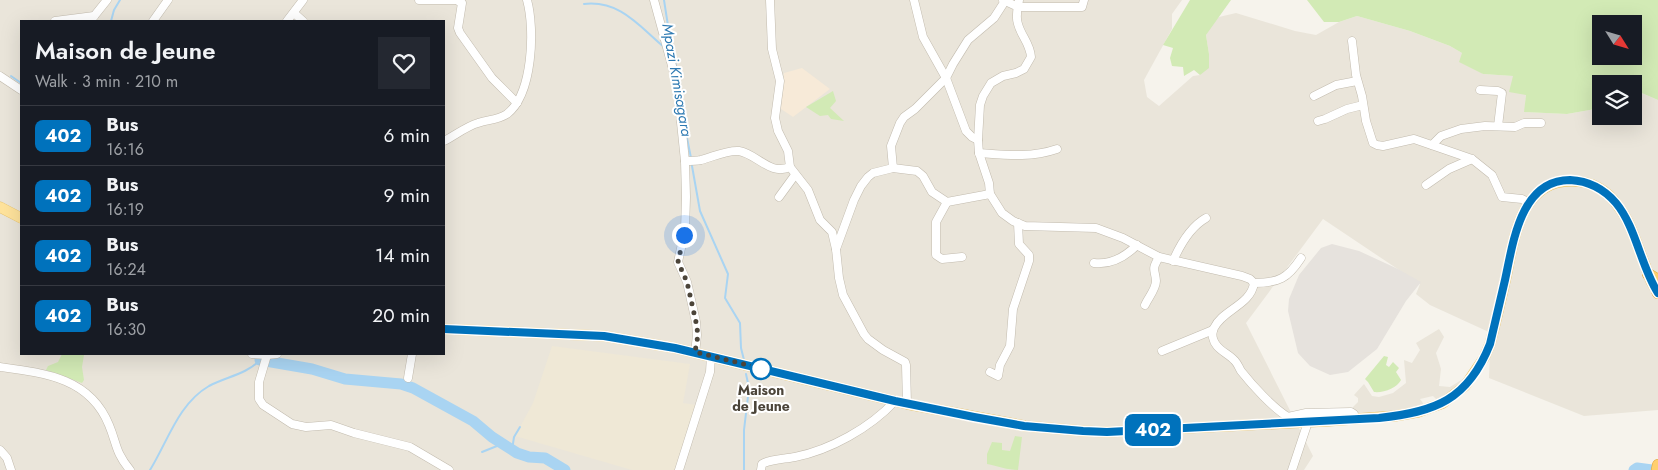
<!DOCTYPE html>
<meta charset="utf-8">
<style>
:root{--surface:#171b24;--page:#242831;--text:#f1f3f6;--muted:#9ea1a6;--line:#363941}
body{margin:0;font-family:Jost,sans-serif;background:var(--page);color:var(--text);height:100vh;display:flex;flex-direction:column;font-size:19px;white-space:nowrap}
*{box-sizing:border-box;margin:0}
p{font-size:16px;color:var(--muted)}
.icon{flex:none;width:28px;height:28px;fill:none;stroke:currentColor;stroke-width:2;stroke-linecap:round;stroke-linejoin:round}
.map{position:relative;flex:1;overflow:hidden}
.details{position:absolute;left:20px;top:20px;width:425px;height:335px;display:flex;flex-direction:column;background:var(--surface);border-radius:0px;box-shadow:0 5px 20px #0002}
.details>*{flex:none}
.badge{padding:0 10px;border-radius:8px;font-size:18px;line-height:32px}
.needle{width:32px;rotate:127deg}
.controls{position:absolute;left:1592px;top:15px;display:grid;gap:10px}
.controls a{display:grid;place-items:center;width:50px;height:50px;border-radius:0px;background:var(--surface);box-shadow:0 5px 20px #0002;font-size:25px}
.you{position:absolute;width:25px;height:25px;margin:-12px;border:4px solid #fff;border-radius:50%;background:#1a73e8;box-shadow:0 0 0 8px #1a73e833}
.map>.badge{position:absolute;translate:-50% -50%;box-shadow:0 0 0 2px #fff}
.round{display:grid;place-items:center;flex:none;width:52px;height:52px;border-radius:0px;background:var(--page)}
.summary{display:flex;align-items:center;justify-content:space-between;height:85px;padding:0 15px}
h1{font-size:24px;font-weight:600;line-height:38px}
ul{padding:0;list-style:none}
li{display:flex;align-items:center;gap:15px;height:60px;padding:0 15px;border-top:1px solid var(--line)}
li div{flex:1}
li b{display:block;font-size:19px}
li em{font-style:normal}
li .badge{min-width:55px;font-weight:700;text-align:center}
.map>svg:first-child{display:block}
.residential{fill:#eae5da;fill-rule:evenodd}
.commercial{fill:#f7ead8}
.industrial{fill:#e6e2dd}
.education{fill:#efe8d6}
.green{fill:#d2eab5;fill-rule:evenodd}
.lines{fill:none;stroke-linecap:round;stroke-linejoin:round}
.stream{stroke:#a9d4f2;stroke-width:2}
.river{stroke:#a9d4f2;stroke-width:11}
.minor-casing{stroke:#c2bbae;stroke-width:9}
.major-casing{stroke:#e6c16a;stroke-width:11}
.highway-casing{stroke:#e0a43c;stroke-width:12}
.minor{stroke:#fff;stroke-width:8}
.major{stroke:#ffe39c;stroke-width:10}
.highway{stroke:#ffcf6e;stroke-width:11}
.line-casing{stroke:#fff;stroke-width:11}
.line{stroke:#0072bc;stroke-width:8}
.walk{stroke:#4b4439;stroke-width:5;stroke-dasharray:0 9}
.stop-dot{fill:#fff;stroke:#0072bc;stroke-width:2.5}
.labels{text-anchor:middle;stroke-width:4;stroke-linejoin:round;paint-order:stroke}
.stop-label{font-size:14px;font-weight:bold;fill:#4b4439;stroke:#fff}
.water-label{font-size:15px;font-style:italic;fill:#2e7ab2;stroke:#fff}
</style>
<div class="map">
<svg width="1658" height="470" viewBox="0 0 1658 470">
<rect width="100%" height="100%" fill="#f6f3ec"/>
<g class="residential">
<path d="M0,0H1182L1172,14V29L1144,80L1147,97L1159,106L1193,76L1200,75L1209,54L1206,35L1210,25L1219,17L1236,13L1295,31L1316,35L1339,22L1357,16L1410,31L1450,46L1462,53L1483,74L1513,76L1526,94L1525,112L1567,114L1601,108V116H1634V92L1637,91L1658,100V410L1584,416L1489,378L1491,333L1430,305L1416,294L1420,284L1323,219L1246,323L1313,456L1304,470H0ZM21,21H444V354H21Z"/>
<polygon points="1439,329 1444,337 1436,353 1441,369 1439,386 1450,387 1463,379 1466,381 1444,401 1437,400 1433,396 1420,399 1425,406 1420,409 1362,417 1351,409 1358,402 1358,398 1354,395 1364,384 1372,396 1379,397 1393,393 1406,383 1404,360 1412,363 1420,350 1416,343"/>
</g>
<polygon class="commercial" points="802,68 830,89 793,117 781,109 784,73"/>
<polygon class="industrial" points="1332,244 1359,251 1398,269 1421,282 1406,301 1377,349 1348,372 1330,375 1310,366 1298,353 1288,311 1289,299 1299,275 1321,248"/>
<polygon class="education" points="552,346 690,364 683,403 696,405 675,470 632,470 515,436 533,403"/>
<g class="green">
<polygon points="1190,0 1231,0 1206,35 1209,54 1209,68 1200,75 1194,70 1184,76 1183,67 1172,66 1170,58 1173,48 1163,45"/>
<path d="M1307,0H1658V100L1637,91L1634,92V84H1601V108L1567,114L1524,112L1526,95L1509,92L1513,76L1483,74L1459,62L1462,53L1450,46L1410,31L1357,16L1339,22H1324ZM1601,24H1634V56H1601Z"/>
<polygon points="833,91 836,101 830,108 844,121 831,119 828,115 820,116 806,107"/>
<polygon points="62,354 84,355 82,367 84,380 82,383 46,370 48,366 58,362"/>
<path d="M1384,356L1388,357L1386,365L1389,367L1393,362L1399,368L1396,372L1401,380C1397,388 1384,393 1374,392L1368,382L1365,379Z"/>
<path d="M1015,436L1022,437L1018,470C1008,470 997,466 987,464V454L992,442L1002,443V450L1010,451Z"/>
</g>
<g class="lines">
<g class="stream">
<polyline points="664,0 671,45 678,74"/>
<path d="M584,4C620,0 639,26 664,47"/>
<polyline points="111,21 114,10 120,0"/>
<polyline points="11,76 21,83"/>
<polyline points="686,133 691,158"/>
<polyline points="692,166 700,211 728,274 725,298 740,323 741,348 744,360"/>
<polyline points="512,450 514,437 520,427"/>
<polyline points="482,452 502,444"/>
<path d="M150,470C168,441 178,404 209,386C226,377 247,374 260,360"/>
<polyline points="744,470 744,430 749,388 746,374"/>
</g>
<g class="river">
<polyline points="260,360 312,369 345,379 401,384 413,388 473,421 492,437 517,453 529,457 545,458 565,470"/>
<polyline points="1634,470 1637,468 1652,470"/>
</g>
<g class="minor-casing">
<g id="minor">
<polyline points="419,0 456,0 462,3 458,28 460,33 492,78 517,103"/>
<polyline points="654,0 677,84 685,161 686,197 685,230 678,262 687,282 696,322 697,335 695,353"/>
<polyline points="770,0 772,49 780,81 775,118 778,131 788,151 790,167 808,190 820,220 832,232 836,249"/>
<polyline points="914,0 923,37 946,78 966,131 972,137 978,140"/>
<polyline points="1003,0 1018,7 1082,7 1084,0"/>
<path d="M1019,0C1018,8 1015,16 1018,24C1021,36 1030,43 1031,57L1024,69L1016,73L1003,76L991,83L983,96L980,105L978,140L979,153L989,183L990,194L1002,213L1013,221L1025,226L1096,228L1123,238L1159,257L1242,276L1250,279L1254,283C1279,283 1288,278 1301,258"/>
<polyline points="294,13 303,21"/>
<polyline points="91,20 107,0"/>
<polyline points="55,21 94,16"/>
<polyline points="153,21 168,0"/>
<polyline points="287,21 303,0"/>
<polyline points="1352,41 1356,75 1362,96 1366,121 1373,143 1377,145 1383,146 1414,139 1472,159 1492,175 1502,197 1522,199 1529,203"/>
<polyline points="0,76 21,90"/>
<polyline points="1480,90 1498,91 1502,93 1498,126"/>
<polyline points="1314,96 1336,85 1357,81"/>
<polyline points="1318,121 1325,119 1347,109 1363,105"/>
<path d="M444,141C454,136 467,126 478,123C489,119 496,121 507,114C533,94 535,29 527,0"/>
<polyline points="1432,145 1441,136 1461,129 1485,126 1515,127 1524,123 1541,123"/>
<path d="M979,153C1006,155 1031,158 1057,149"/>
<path d="M685,161C690,161 696,161 701,160C713,157 726,150 739,151C757,154 770,176 790,167"/>
<polyline points="893,168 891,146 900,123 904,117 915,109 946,78 953,64 968,40 994,18 1005,1"/>
<polyline points="1426,185 1449,169 1472,159"/>
<polyline points="779,197 795,175"/>
<polyline points="947,202 936,222 936,255 942,259 962,257"/>
<path d="M1173,261C1180,245 1190,227 1206,218"/>
<path d="M1094,263C1111,265 1125,257 1137,245"/>
<path d="M1254,283C1251,305 1222,310 1214,328C1211,334 1213,341 1217,346C1222,352 1230,355 1235,361C1238,364 1239,368 1241,371C1252,385 1273,408 1288,417L1306,413L1351,412L1354,414L1356,419"/>
<path d="M1145,305C1148,298 1156,289 1156,281C1155,268 1151,271 1159,257"/>
<polyline points="1162,351 1213,330"/>
<polyline points="252,354 267,355 277,354"/>
<polyline points="267,355 259,382 259,399 263,405 292,424 306,427 331,425 354,433 410,447 449,470"/>
<path d="M0,367C45,373 90,378 109,425C117,444 115,452 130,470"/>
<polyline points="990,372 998,376 1000,365 1010,346 1013,309 1029,261 1029,255 1019,244 1018,223"/>
<polyline points="408,378 412,354"/>
<polyline points="907,404 906,365 905,362 883,350 868,339 864,334 843,295 839,278 836,249 854,200 861,186 868,177 873,173 893,168 917,171 923,176 932,192 947,202 990,194"/>
<polyline points="0,450 7,458 11,470"/>
<polyline points="679,470 710,372 711,356"/>
<path d="M761,470L762,464L764,463C774,459 785,459 795,457C830,450 870,428 895,401"/>
<polyline points="1292,470 1308,422"/>
</g>
</g>
<g class="major-casing">
<g id="major">
<polyline points="0,207 21,218"/>
<path d="M444,329L604,336L675,348L907,404L1025,426L1083,431L1107,432L1328,421L1395,416L1418,412L1443,403L1465,386L1484,358L1490,344C1496,321 1501,299 1506,277C1514,238 1521,179 1573,181C1591,181 1608,191 1618,206C1631,222 1637,246 1645,265C1648,275 1651,284 1658,292"/>
</g>
</g>
<g class="highway-casing">
<g id="highway">
<polyline points="1648,274 1658,280"/>
<polyline points="1657,291 1658,293"/>
<polyline points="1657,470 1658,465"/>
</g>
</g>
<use href="#minor" class="minor"/>
<use href="#major" class="major"/>
<use href="#highway" class="highway"/>
</g>
<g class="lines">
<g class="line-casing">
<path id="line" d="M444,329L604,336L675,348L895,401L974,417L1024,426L1083,431L1107,432L1379,418C1435,412 1468,400 1490,344C1495,322 1500,301 1505,280C1513,244 1520,180 1570,180C1589,181 1604,189 1616,203C1636,227 1641,267 1658,293"/>
</g>
<use href="#line" class="line"/>
<polyline class="walk" points="684,235 678,262 687,282 696,322 698,335 695,352 764,369 761,369"/>
</g>
<circle class="stop-dot" cx="761" cy="369" r="10"/>
<g class="labels">
<g class="stop-label">
<text x="761" y="395">Maison<tspan x="761" dy="16">de Jeune</tspan></text>
</g>
<g class="water-label">
<text transform="translate(677 80) rotate(80)" y="5">Mpazi Kimisagara</text>
</g>
</g>
</svg>
<div class="controls">
<a><svg class="needle" viewBox="-14 -14 28 28"><path d="M0-13l5 13h-10z" fill="#e53935"/><path d="M0 13l5-13h-10z" fill="#9ea1a6"/></svg></a>
<a><svg class="icon" aria-label="layers" viewBox="0 0 24 24"><path d="M12 4l9 5-9 5-9-5zM3 14l9 5 9-5"/></svg></a>
</div>
<div class="you" style="left:684px;top:235px"></div>
<b class="badge" style="left:1153px;top:430px;background:#0072bc;color:#fff">402</b>
<section class="details">
<div class="summary"><div><h1>Maison de Jeune</h1><p>Walk · 3 min · 210 m</p></div><a class="round"><svg class="icon" aria-label="heart" viewBox="0 0 24 24"><path d="M12 20l-8-8c-3-5 5-10 8-4 3-6 11-1 8 4z"/></svg></a></div>
<ul>
<li><span class="badge" style="background:#0072bc;color:#fff">402</span><div><b>Bus</b><p>16:16</p></div><em>6 min</em></li>
<li><span class="badge" style="background:#0072bc;color:#fff">402</span><div><b>Bus</b><p>16:19</p></div><em>9 min</em></li>
<li><span class="badge" style="background:#0072bc;color:#fff">402</span><div><b>Bus</b><p>16:24</p></div><em>14 min</em></li>
<li><span class="badge" style="background:#0072bc;color:#fff">402</span><div><b>Bus</b><p>16:30</p></div><em>20 min</em></li>
</ul>
</section>
</div>
